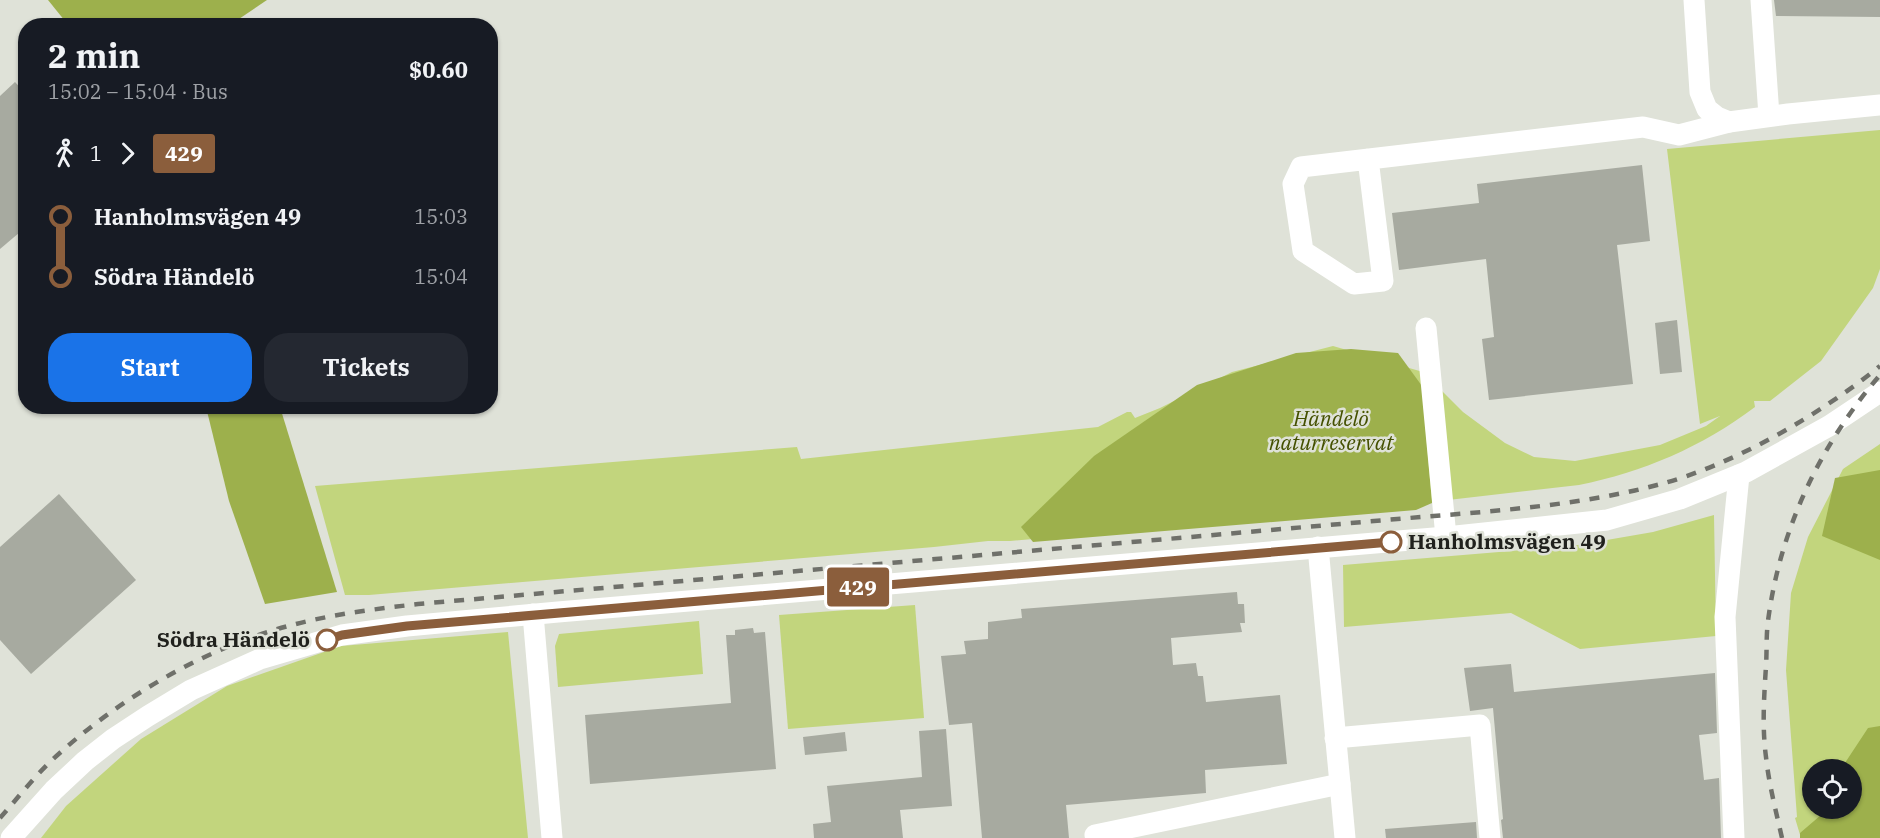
<!DOCTYPE html>
<meta charset="utf-8">
<style>
:root{--surface:#171b24;--page:#242831;--text:#f1f3f6;--muted:#9ea1a6;--accent:#1a73e8}
body{margin:0;font-family:"IBM Plex Serif",serif;background:var(--page);color:var(--text);height:100vh;display:flex;flex-direction:column;font-size:22px;white-space:nowrap}
*{box-sizing:border-box;margin:0}
p{font-size:20px;color:var(--muted)}
.icon{flex:none;width:33px;height:33px;fill:none;stroke:currentColor;stroke-width:2;stroke-linecap:round;stroke-linejoin:round}
.map{position:relative;flex:1;overflow:hidden}
.sheet{position:absolute;left:18px;top:18px;width:480px;height:396px;display:flex;flex-direction:column;background:var(--surface);border-radius:24px;box-shadow:0 2px 4px #0004}
.sheet>*{flex:none}
.badge{padding:0 12px;border-radius:4px;font-size:21px;line-height:39px}
.buttons{position:absolute;left:1802px;top:759px;display:grid;gap:12px}
.buttons a{display:grid;place-items:center;width:60px;height:60px;border-radius:50%;background:var(--surface);box-shadow:0 2px 4px #0004;font-size:30px}
.map>.badge{position:absolute;translate:-50% -50%;box-shadow:0 0 0 3px #fff}
.legs{display:flex;align-items:center;gap:9px;height:66px;padding:0 30px;font-size:20px}
.legs p{margin-inline-start:auto}
.head{display:flex;align-items:center;justify-content:space-between;height:102px;padding:0 30px}
h1{font-size:33px;font-weight:800;line-height:45px}
.action{display:flex;gap:12px;margin-top:auto;padding:12px 30px}
.action a{flex:1;height:69px;border-radius:24px;background:var(--accent);color:#fff;font-size:24px;font-weight:800;line-height:69px;text-align:center}
.action a+a{background:var(--page);color:var(--text)}
ul{padding:0 30px;list-style:none}
li{display:flex;align-items:center;gap:21px;height:60px;font-size:22px}
li i{display:grid;place-items:center;width:9px;height:100%;margin:0 8px;background:currentColor}
li i::after{content:'';width:15px;height:15px;margin:-8px;border:4px solid;border-radius:50%;background:var(--surface)}
li p{margin-inline-start:auto}
li:first-child i{background:linear-gradient(#0000 50%,currentColor 0)}
li:last-child i{background:linear-gradient(currentColor 50%,#0000 0)}
.map>svg:first-child{display:block}
.green{fill:#c2d57d;fill-rule:evenodd}
.forest{fill:#9db04c}
.building{fill:#a7aaa0}
.lines{fill:none;stroke-linecap:round;stroke-linejoin:round}
.minor{stroke:#fff;stroke-width:21}
.rail{stroke:#6f706a;stroke-width:4.5;stroke-dasharray:10 10;stroke-linecap:butt}
.line-1-casing{stroke:#fff;stroke-width:14}
.line-1{stroke:#8b5e3c;stroke-width:9}
.stop-1-dot{fill:#fff;stroke:#8b5e3c;stroke-width:3}
.labels{text-anchor:middle;stroke-width:5;stroke-linejoin:round;paint-order:stroke}
.park-label{font-size:21px;font-style:italic;fill:#445000;stroke:#dfe2d8}
.stop-label{font-size:21px;font-weight:bold;fill:#20211d;stroke:#dfe2d8;text-anchor:start}
</style>
<div class="map">
<svg width="1880" height="838" viewBox="0 0 1880 838">
<rect width="100%" height="100%" fill="#dfe2d8"/>
<g class="green">
<path d="M1880,130V269L1873,288L1821,361L1770,401H1754L1755,407C1702,447 1643,472 1579,485L1353,511L1010,541H988L934,547L369,595H345L315,486L797,447L801,459L1098,427L1127,412H1131L1135,418L1160,408L1232,372L1333,346L1423,372L1463,412L1505,443L1534,457L1575,461L1660,445L1706,426L1720,416L1700,424L1667,149Z"/>
<path d="M1880,444V838H1801L1795,818L1797,817L1786,670L1791,593L1808,537L1843,469ZM1812,770H1851V808H1812Z"/>
<polygon points="1714,515 1716,636 1580,649 1511,613 1344,627 1343,565 1572,546 1653,532"/>
<polygon points="915,605 924,718 788,729 779,615"/>
<polygon points="699,621 703,674 558,687 555,646 559,634"/>
<polygon points="508,632 528,838 41,838 66,806 141,739 227,686 341,646"/>
</g>
<g class="forest">
<polygon points="48,0 267,0 230,25 69,26"/>
<polygon points="1351,349 1398,353 1422,386 1432,503 1416,510 1033,542 1021,527 1094,456 1197,385 1296,353"/>
<polygon points="206,407 280,407 337,592 265,604 229,501"/>
<polygon points="1880,470 1880,560 1822,536 1835,478"/>
<polygon points="1880,726 1880,838 1800,838 1800,833 1828,809 1851,808 1851,770 1841,769 1868,728"/>
</g>
<g class="building">
<polygon points="1774,0 1880,0 1880,17 1776,16"/>
<polygon points="15,82 26,94 26,227 0,249 0,96"/>
<polygon points="1642,165 1650,241 1617,245 1633,384 1489,400 1482,339 1494,337 1486,259 1399,270 1392,213 1479,203 1477,184"/>
<polygon points="1677,320 1682,372 1660,374 1655,323"/>
<polygon points="59,494 136,580 31,674 0,640 0,547"/>
<polygon points="1237,592 1238,604 1244,604 1245,623 1240,623 1242,632 1171,638 1173,665 1196,663 1198,676 1203,676 1206,702 1280,695 1287,764 1205,770 1206,793 1066,805 1069,838 982,838 972,723 949,725 941,656 966,654 964,641 988,639 988,622 1022,618 1021,609"/>
<polygon points="753,628 754,633 765,632 776,769 590,784 585,715 731,703 726,635 735,635 735,630"/>
<polygon points="1511,664 1514,692 1715,673 1717,733 1699,735 1704,780 1719,778 1721,838 1503,838 1501,820 1503,819 1493,708 1470,711 1464,668"/>
<polygon points="946,729 952,806 900,810 903,838 814,838 813,824 831,822 827,786 922,777 919,731"/>
<polygon points="845,732 847,751 805,755 803,737"/>
<polygon points="1476,822 1477,838 1386,838 1385,829"/>
</g>
<g class="lines">
<g class="minor">
<polyline points="1694,0 1700,92 1707,109 1717,117 1729,122 1788,114 1880,105"/>
<polyline points="1761,0 1769,116"/>
<polyline points="1368,159 1383,281 1354,284 1303,251 1293,184 1301,167 1643,127 1679,135 1729,122"/>
<polyline points="1426,328 1446,537"/>
<polyline points="1318,547 1345,838"/>
<polyline points="533,614 552,838"/>
<polyline points="1335,738 1480,725 1490,838"/>
<polyline points="11,838 54,790 85,761 113,739 148,716 191,690 260,659 342,635 407,626 558,612 1446,537 1607,520 1680,499 1746,472 1829,426 1880,392"/>
<polyline points="1096,838 1095,835 1340,784"/>
<polyline points="1734,838 1725,617 1739,475"/>
</g>
<g class="rail">
<path d="M0,818C17,799 33,778 52,760C118,699 204,648 292,625C333,614 376,609 418,604L1409,518C1493,511 1579,506 1661,484C1735,464 1821,414 1880,366"/>
<path d="M1782,838C1776,811 1769,785 1766,757C1762,727 1764,697 1766,666C1767,651 1766,636 1768,621C1780,529 1820,445 1880,375"/>
</g>
</g>
<g class="lines">
<g class="line-1-casing">
<polyline id="line-1" points="327,640 342,635 407,626 1391,542"/>
</g>
<use href="#line-1" class="line-1"/>
</g>
<g class="stop-1-dot">
<circle cx="1391" cy="542" r="10"/>
<circle cx="327" cy="640" r="10"/>
</g>
<g class="labels">
<g class="park-label">
<text x="1331" y="426">Händelö<tspan x="1331" dy="24">naturreservat</tspan></text>
</g>
<g class="stop-label">
<text x="1408" y="549">Hanholmsvägen 49</text>
<text x="310" y="647" text-anchor="end">Södra Händelö</text>
</g>
</g>
</svg>
<div class="buttons">
<a><svg class="icon" aria-label="locate" viewBox="0 0 24 24"><circle cx="12" cy="12" r="6"/><path d="M12 2v4M12 18v4M2 12h4M18 12h4"/></svg></a>
</div>
<b class="badge" style="left:858px;top:587px;background:#8b5e3c;color:#fff">429</b>
<section class="sheet">
<div class="head"><div><h1>2 min</h1><p>15:02 – 15:04 · Bus</p></div><b>$0.60</b></div>
<div class="legs"><svg class="icon" aria-label="walk" viewBox="0 0 24 24"><circle cx="13" cy="4" r="2"/><path d="M13 8l-2 6 4 7M11 14l-3 7M7 12l3-4h3l4 4"/></svg>1<svg class="icon" aria-label="forward" viewBox="0 0 24 24"><path d="M9 5l7 7-7 7"/></svg><b class="badge" style="background:#8b5e3c;color:#fff">429</b></div>
<ul>
<li><i style="color:#8b5e3c"></i><b>Hanholmsvägen 49</b><p>15:03</p></li>
<li><i style="color:#8b5e3c"></i><b>Södra Händelö</b><p>15:04</p></li>
</ul>
<div class="action"><a>Start</a><a>Tickets</a></div>
</section>
</div>
